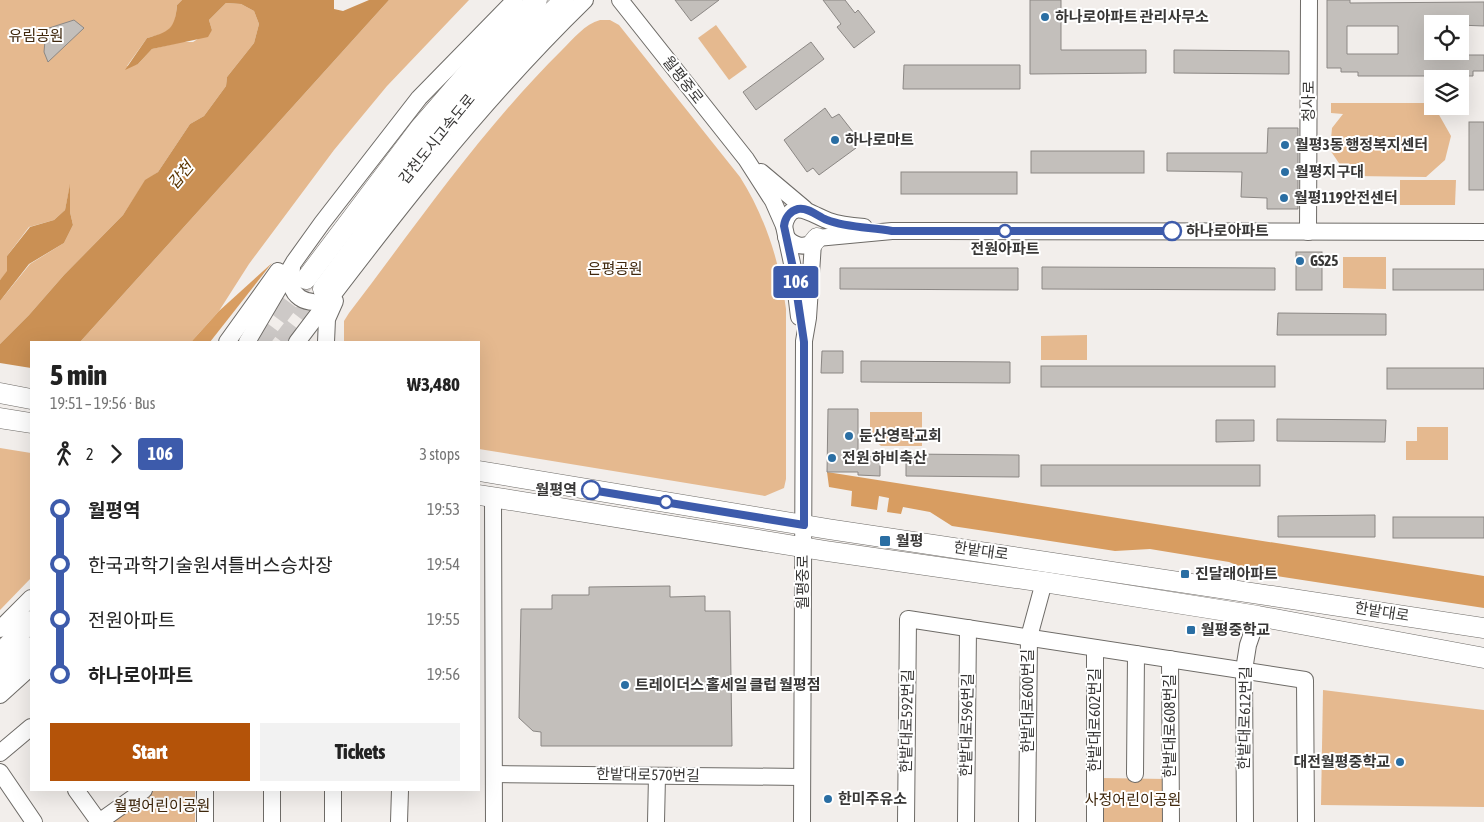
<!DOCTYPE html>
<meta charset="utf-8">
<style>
:root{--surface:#fff;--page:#f2f2f2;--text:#222;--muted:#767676;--accent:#b45309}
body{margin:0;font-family:"Asap Condensed","Noto Sans KR",sans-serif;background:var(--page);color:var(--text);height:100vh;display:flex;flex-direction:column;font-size:19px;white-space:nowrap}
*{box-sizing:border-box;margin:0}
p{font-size:16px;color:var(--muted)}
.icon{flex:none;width:28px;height:28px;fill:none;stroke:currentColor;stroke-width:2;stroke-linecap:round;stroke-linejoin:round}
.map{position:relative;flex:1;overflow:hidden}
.drawer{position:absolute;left:30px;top:341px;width:450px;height:450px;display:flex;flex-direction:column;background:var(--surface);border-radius:0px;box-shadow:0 5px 20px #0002}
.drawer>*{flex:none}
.badge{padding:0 10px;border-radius:4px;font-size:18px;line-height:32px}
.tools{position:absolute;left:1424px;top:15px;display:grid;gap:10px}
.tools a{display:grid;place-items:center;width:45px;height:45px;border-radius:0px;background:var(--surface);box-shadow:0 5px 20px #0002;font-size:25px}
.map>.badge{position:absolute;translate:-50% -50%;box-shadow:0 0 0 2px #fff}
.legs{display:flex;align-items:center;gap:8px;height:55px;padding:0 20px;font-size:16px}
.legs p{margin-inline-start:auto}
.overview{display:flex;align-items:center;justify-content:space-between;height:85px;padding:0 20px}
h1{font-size:28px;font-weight:800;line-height:38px}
.button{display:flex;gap:10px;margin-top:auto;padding:10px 20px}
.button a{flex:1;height:58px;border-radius:0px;background:var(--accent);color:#fff;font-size:20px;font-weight:800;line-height:58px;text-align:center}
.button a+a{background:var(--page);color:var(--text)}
ul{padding:0 20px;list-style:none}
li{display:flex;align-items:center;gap:18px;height:55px;font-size:19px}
li i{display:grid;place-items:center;width:8px;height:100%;margin:0 6px;background:currentColor}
li i::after{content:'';width:12px;height:12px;margin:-6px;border:4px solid;border-radius:50%;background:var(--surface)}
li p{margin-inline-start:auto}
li:first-child i{background:linear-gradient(#0000 50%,currentColor 0)}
li:last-child i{background:linear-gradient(currentColor 50%,#0000 0)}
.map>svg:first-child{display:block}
.green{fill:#e5b98f}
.forest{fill:#d89d61}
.water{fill:#ca9054}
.pier{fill:#f2eeeb}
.building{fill:#c3bfbb;stroke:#8b8784;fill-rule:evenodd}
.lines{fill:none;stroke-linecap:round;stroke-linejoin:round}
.major-tunnel{stroke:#cdc9c7;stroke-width:20;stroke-dasharray:20 10;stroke-linecap:butt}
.minor-casing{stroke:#6e6b67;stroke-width:18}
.major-casing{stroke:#6e6b67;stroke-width:21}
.minor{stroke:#fff;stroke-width:16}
.major{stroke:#fff;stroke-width:20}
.line-1-casing{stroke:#fff;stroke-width:11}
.line-1{stroke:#3d5bab;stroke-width:8}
.poi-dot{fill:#2a6ea3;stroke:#fff;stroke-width:2}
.stop-1-dot{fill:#fff;stroke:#3d5bab;stroke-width:2.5}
.labels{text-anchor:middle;stroke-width:4;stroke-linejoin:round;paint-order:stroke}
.poi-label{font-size:15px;font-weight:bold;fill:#383736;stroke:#fff;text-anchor:start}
.park-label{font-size:15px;fill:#3f270c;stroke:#fff}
.street-label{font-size:15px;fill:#383736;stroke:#fff}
.stop-label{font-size:15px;font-weight:bold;fill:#383736;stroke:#fff;text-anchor:start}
.water-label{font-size:16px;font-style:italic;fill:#5b3502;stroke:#fff}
</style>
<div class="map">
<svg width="1484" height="822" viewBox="0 0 1484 822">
<rect width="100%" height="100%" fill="#f2eeeb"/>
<g class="green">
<polygon points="0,0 182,0 177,5 175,21 173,25 165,33 147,38 127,66 138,64 152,49 181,42 193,42 212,30 209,20 226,3 241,4 254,11 259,24 254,43 227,77 226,86 204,116 190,124 158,172 145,181 123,215 64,275 29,315 0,344 0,301 30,264 64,243 73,225 70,212 70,185 65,210 54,220 29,227 7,256 7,272 0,280"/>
<polygon points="389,0 469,0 387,86 334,150 249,264 219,311 191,342 80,342"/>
<path d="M600,20H610L619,25L740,177C765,216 780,263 786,309V479L784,488L765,496L479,449V342H344V321L349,313C417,224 482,129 562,50C573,39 585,24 600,20Z"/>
<polygon points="716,25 747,67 729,80 698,38"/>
<polygon points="1331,103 1432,103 1432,106 1455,106 1456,113 1438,113 1451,136 1445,160 1426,177 1355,176 1343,169 1330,150 1332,128 1343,114 1331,113"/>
<polygon points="1400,180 1456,180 1455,205 1400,205"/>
<polygon points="1343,257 1386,257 1386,289 1343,288"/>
<polygon points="1087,335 1087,360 1041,360 1041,336"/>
<polygon points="870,412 922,412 922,446 881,446 870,436"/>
<polygon points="1417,427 1448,427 1448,460 1406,460 1406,441 1417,441"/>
<polygon points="0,448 31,453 31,578 0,610"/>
<polygon points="1323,690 1484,710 1484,807 1321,805"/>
<polygon points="1101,778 1166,779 1165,822 1101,822"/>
<polygon points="151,790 195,790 195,822 107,822"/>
</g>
<g class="forest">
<polygon points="272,263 210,342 191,342 219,311"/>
<polygon points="827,472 1484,576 1484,608 1257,573 1229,562 1150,549 1115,551 952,526 930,512 903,507 901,514 887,512 889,498 879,496 877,510 851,506 852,491 829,487"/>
</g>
<g class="water">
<path d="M182,0H334V9L343,11L369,0H389L80,342H31V398L0,434V344L29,315L64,275L123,215L145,180L158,172L190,124L204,116L226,86L227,77L254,43L259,24L254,11L241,4L226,3L209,20L212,30L208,37L152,49L138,64L125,70L147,38C169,32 175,29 177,5Z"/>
<polygon points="70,184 70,212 73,225 64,243 29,264 0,301 0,280 7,271 7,256 30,227 54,220 65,210"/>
</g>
<polygon class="pier" points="0,363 31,368 31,402 0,436"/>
<g class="building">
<polygon points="675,0 719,0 691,21"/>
<polygon points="823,0 845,0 855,13 858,10 875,32 854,48 837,27 841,24"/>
<polygon points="1030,0 1061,0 1061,50 1146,50 1146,73 1030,74"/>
<path d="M1327,0H1350V3L1484,2V26L1432,24L1433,55H1484V71H1473V76H1358V72H1341V68H1327ZM1347,26H1398V54H1347Z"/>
<polygon points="74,20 84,28 48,62 44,52 46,29"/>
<polygon points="811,42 824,59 756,110 743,92"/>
<polygon points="1174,50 1289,51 1289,74 1174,73"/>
<polygon points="904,65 1020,65 1020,89 903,89"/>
<polygon points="825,108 832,118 839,114 857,137 850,141 856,148 819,175 813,168 807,172 784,140"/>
<rect x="1469" y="122" width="15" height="68"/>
<polygon points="1268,128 1298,128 1298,209 1267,209 1267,198 1241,197 1242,172 1167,171 1167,153 1267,153"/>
<rect x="1031" y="151" width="113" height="22"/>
<rect x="901" y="172" width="116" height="22"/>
<rect x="1296" y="252" width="26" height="38"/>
<polygon points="1042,267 1275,268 1275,290 1042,289"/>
<polygon points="840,268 1018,268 1018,290 840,289"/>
<rect x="1393" y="269" width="91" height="21"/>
<polygon points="1278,313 1386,314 1386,335 1277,335"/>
<polygon points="822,351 843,351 843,373 821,373"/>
<polygon points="861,361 1010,362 1010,383 861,382"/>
<rect x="1041" y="366" width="234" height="21"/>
<rect x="1387" y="368" width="97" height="21"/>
<polygon points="828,409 858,409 858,456 880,457 880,476 858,475 858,472 827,472"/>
<polygon points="1277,419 1386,420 1385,442 1277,441"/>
<polygon points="1216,420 1254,420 1254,441 1216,442"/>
<polygon points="906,454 1019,455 1019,477 906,476"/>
<rect x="1041" y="465" width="219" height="21"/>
<polygon points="1375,515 1375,537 1278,537 1278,516"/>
<rect x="1393" y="517" width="91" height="21"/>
<polygon points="670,586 670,597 705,596 705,611 730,611 732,746 541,746 541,732 533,731 519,718 521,609 552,609 552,595 589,595 589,587"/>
</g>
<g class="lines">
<g class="major-tunnel">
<polyline points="259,342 306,279"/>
<polyline points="282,342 323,289"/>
</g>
<g class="minor-casing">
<g id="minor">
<polyline points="620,0 746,159 773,201 784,226 793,268 799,317"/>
<polyline points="761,172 805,209"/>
<path d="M784,226C791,196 812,215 829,221C840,225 852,226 864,227"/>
<polyline points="1308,232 1309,0"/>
<path d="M786,237C794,246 802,248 813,243L808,318L804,341L802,822"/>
<polyline points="817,238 892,231 942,231 1484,232"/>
<path d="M292,269C285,296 307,309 331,298"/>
<polyline points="227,342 278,271"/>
<polyline points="247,342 294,262 322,223 419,98 515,0"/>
<path d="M297,342C387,223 477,105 585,0"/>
<polyline points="326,342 327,319 335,301"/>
<polyline points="493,498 494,822"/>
<polyline points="0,629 31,598"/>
<polyline points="1170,659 1171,822"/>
<polyline points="0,695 31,667"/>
<polyline points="0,753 31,727"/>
<polyline points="0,772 34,822"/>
<polyline points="494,774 802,777"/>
<polyline points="1135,774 1136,654"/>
<polyline points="76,790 99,822"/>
<polyline points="205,790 205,822"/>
<polyline points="333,790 333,822"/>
<polyline points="99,822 144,790"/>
<polyline points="272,822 272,790"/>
<polyline points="399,822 400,790"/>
<polyline points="656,822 657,776"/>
<polyline points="906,822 908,619 1305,680 1306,822"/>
<polyline points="966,822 968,628"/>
<polyline points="1027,822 1029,637 1044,582"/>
<polyline points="1095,822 1095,648"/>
<polyline points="1245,822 1244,670 1248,645 1258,616"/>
</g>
</g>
<g class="major-casing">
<g id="major">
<polyline points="813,243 817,238"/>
<polyline points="306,279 420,128 485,53 537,0"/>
<polyline points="323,289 443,128 509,55 564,0"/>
<polyline points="0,393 31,399"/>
<polyline points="0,418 31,423"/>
<polyline points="479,471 828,529 1484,628"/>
<polyline points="479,495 826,551 1044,582 1258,616 1484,658"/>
<polyline points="0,654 31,621"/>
<polyline points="0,677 31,647"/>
</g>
</g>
<use href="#minor" class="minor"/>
<use href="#major" class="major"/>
</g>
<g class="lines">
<g class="line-1-casing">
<path id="line-1" d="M591,490L804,525V342L793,268L784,226C785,218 790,211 798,209C809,207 818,217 827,220C848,228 871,227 892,231H1172"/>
</g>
<use href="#line-1" class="line-1"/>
</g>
<g class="poi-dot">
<circle cx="1045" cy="17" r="5"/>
<circle cx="835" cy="140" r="5"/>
<circle cx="1285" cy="145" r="5"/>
<circle cx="1285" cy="172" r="5"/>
<circle cx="1284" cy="198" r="5"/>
<circle cx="1300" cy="261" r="5"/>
<circle cx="849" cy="436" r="5"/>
<circle cx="832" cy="458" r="5"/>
<rect x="879" y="535" width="12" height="12" rx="2.5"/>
<rect x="1180" y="569" width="10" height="10" rx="2.5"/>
<rect x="1186" y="625" width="10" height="10" rx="2.5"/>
<circle cx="625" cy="685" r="5"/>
<circle cx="1400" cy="762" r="5"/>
<circle cx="828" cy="799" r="5"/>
</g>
<g class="stop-1-dot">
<circle cx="1005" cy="231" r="6"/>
<circle cx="1172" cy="231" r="9"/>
<circle cx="591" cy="490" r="9"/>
<circle cx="666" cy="502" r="6"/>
</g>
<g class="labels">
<g class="poi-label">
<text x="1055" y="22">하나로아파트 관리사무소</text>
<text x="845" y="145">하나로마트</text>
<text x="1295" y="150">월평3동 행정복지센터</text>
<text x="1295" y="177">월평지구대</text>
<text x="1294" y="203">월평119안전센터</text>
<text x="1310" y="266">GS25</text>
<text x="859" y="441">둔산영락교회</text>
<text x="842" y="463">전원 하비축산</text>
<text x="896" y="546">월평</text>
<text x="1195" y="579">진달래아파트</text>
<text x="1201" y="635">월평중학교</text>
<text x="635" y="690">트레이더스 홀세일 클럽 월평점</text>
<text x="1390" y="767" text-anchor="end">대전월평중학교</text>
<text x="838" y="804">한미주유소</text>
</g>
<g class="park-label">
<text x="36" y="41">유림공원</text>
<text x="615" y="274">은평공원</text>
<text x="1133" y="805">사정어린이공원</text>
<text x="162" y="811">월평어린이공원</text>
</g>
<g class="street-label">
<text transform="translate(683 80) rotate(52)" y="5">월평중로</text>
<text transform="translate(1309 101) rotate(-90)" y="5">청사로</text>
<text transform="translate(437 139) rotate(-51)" y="5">갑천도시고속도로</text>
<text transform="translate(981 551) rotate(8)" y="5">한밭대로</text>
<text transform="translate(803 582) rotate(-90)" y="5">월평중로</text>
<text transform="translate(1382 612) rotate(9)" y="5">한밭대로</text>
<text transform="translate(1028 701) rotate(-90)" y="5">한밭대로600번길</text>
<text transform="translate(1245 718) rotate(-89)" y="5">한밭대로612번길</text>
<text transform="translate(1095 720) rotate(-90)" y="5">한밭대로602번길</text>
<text transform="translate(907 721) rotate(-89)" y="5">한밭대로592번길</text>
<text transform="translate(967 725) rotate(-89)" y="5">한밭대로596번길</text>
<text transform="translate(1170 726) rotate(-90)" y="5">한밭대로608번길</text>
<text transform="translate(648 775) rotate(1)" y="5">한밭대로570번길</text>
</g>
<g class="stop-label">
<text x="1186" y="236">하나로아파트</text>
<text x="1005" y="254" text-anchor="middle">전원아파트</text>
<text x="577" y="495" text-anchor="end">월평역</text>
</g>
<g class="water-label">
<text transform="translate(180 175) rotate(-50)" y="6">갑천</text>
</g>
</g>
</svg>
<div class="tools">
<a><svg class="icon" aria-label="locate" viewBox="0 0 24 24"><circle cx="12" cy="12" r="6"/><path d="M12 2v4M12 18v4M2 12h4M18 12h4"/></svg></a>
<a><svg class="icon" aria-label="layers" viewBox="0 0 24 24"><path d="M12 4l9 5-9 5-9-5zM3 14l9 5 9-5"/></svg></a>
</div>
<b class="badge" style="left:796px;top:282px;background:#3d5bab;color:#fff">106</b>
<section class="drawer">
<div class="overview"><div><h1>5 min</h1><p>19:51 – 19:56 · Bus</p></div><b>₩3,480</b></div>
<div class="legs"><svg class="icon" aria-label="walk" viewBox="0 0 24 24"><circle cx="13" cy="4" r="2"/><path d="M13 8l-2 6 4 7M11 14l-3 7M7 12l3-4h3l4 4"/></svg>2<svg class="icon" aria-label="forward" viewBox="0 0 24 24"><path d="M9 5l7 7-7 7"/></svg><b class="badge" style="background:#3d5bab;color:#fff">106</b><p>3 stops</p></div>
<ul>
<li><i style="color:#3d5bab"></i><b>월평역</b><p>19:53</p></li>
<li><i style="color:#3d5bab"></i><span>한국과학기술원셔틀버스승차장</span><p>19:54</p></li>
<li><i style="color:#3d5bab"></i><span>전원아파트</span><p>19:55</p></li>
<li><i style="color:#3d5bab"></i><b>하나로아파트</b><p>19:56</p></li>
</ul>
<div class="button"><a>Start</a><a>Tickets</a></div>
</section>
</div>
